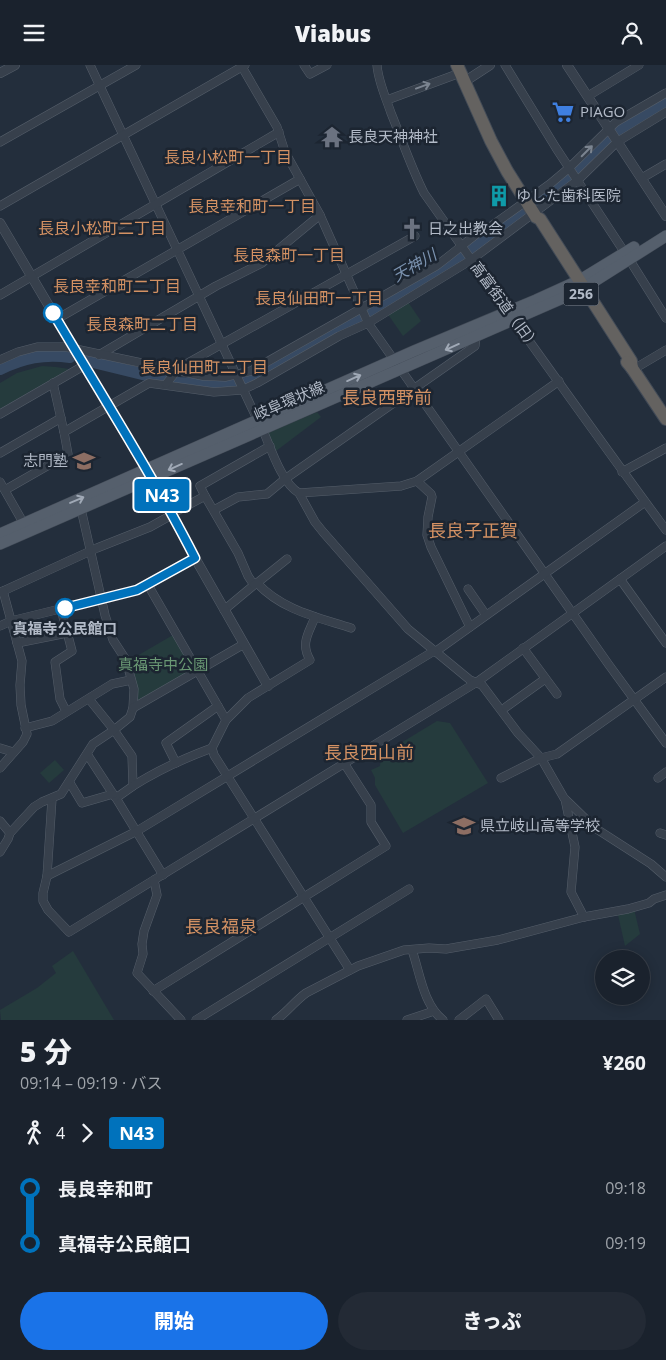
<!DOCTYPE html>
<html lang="ja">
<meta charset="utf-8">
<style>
:root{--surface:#1a222d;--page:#232a35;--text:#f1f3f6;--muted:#9fa4aa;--line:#383f49;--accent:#1a73e8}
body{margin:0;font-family:"Open Sans","Noto Sans JP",sans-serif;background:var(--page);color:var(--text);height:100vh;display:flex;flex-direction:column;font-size:19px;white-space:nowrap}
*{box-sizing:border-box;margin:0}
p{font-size:16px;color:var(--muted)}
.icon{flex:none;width:28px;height:28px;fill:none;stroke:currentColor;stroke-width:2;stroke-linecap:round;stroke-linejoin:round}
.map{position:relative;height:955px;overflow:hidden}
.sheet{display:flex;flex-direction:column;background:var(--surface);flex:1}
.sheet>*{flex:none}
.badge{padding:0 10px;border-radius:4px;font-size:18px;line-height:32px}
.controls{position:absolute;left:595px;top:885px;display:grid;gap:10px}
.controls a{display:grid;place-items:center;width:55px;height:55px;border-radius:50%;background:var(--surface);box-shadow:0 2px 12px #0003,0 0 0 1px var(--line);font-size:25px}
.map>.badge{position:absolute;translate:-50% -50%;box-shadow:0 0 0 2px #fff}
.legs{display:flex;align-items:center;gap:8px;height:55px;padding:0 20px;font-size:16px}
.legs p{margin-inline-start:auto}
.headline{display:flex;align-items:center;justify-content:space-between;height:85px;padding:0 20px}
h1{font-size:28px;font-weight:800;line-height:38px}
.button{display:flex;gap:10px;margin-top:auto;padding:10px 20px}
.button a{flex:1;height:58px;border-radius:30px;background:var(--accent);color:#fff;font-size:20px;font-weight:800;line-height:58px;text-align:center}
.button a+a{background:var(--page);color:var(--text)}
ul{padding:0 20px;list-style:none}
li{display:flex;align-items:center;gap:18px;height:55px;font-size:19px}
li i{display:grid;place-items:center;width:8px;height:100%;margin:0 6px;background:currentColor}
li i::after{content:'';width:12px;height:12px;margin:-6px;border:4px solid;border-radius:50%;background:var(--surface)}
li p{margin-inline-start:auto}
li:first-child i{background:linear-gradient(#0000 50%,currentColor 0)}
li:last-child i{background:linear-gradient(currentColor 50%,#0000 0)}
header{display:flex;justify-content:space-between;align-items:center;height:65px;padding:0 20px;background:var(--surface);font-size:22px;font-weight:800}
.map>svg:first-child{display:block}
.green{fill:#253b3d}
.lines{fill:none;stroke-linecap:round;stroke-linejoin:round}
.river{stroke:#374a63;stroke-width:12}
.minor-casing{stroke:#555e6a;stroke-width:9}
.tertiary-casing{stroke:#555e6a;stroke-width:10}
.primary-casing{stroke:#404955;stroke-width:12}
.trunk-casing{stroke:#424b57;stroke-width:14}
.minor{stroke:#37404c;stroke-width:8}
.tertiary{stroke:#37404c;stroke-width:9}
.primary{stroke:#555f6c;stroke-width:11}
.trunk{stroke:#646260;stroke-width:12}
.oneway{stroke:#7b8490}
.oneway2{stroke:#a0a9b6}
.line-1-casing{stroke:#fff;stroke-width:11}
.line-1{stroke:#0072bc;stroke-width:8}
.stop-1-dot{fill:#fff;stroke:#0072bc;stroke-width:2.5}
.labels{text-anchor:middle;stroke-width:5;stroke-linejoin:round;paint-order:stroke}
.shield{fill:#1c2531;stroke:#868e9b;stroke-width:1}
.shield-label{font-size:14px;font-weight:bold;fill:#b3bbc8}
.poi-label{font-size:15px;fill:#b3bbc8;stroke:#1c2531;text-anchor:start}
.street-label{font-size:15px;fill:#b3bbc8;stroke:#1c2531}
.stop-label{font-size:15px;font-weight:bold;fill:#b3bbc8;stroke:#1c2531}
.park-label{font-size:15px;fill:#6a9874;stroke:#1c2531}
.neighbourhood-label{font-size:16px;fill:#d39163;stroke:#1c2531}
.water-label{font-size:16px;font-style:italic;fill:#7b92af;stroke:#1c2531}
.quarter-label{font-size:18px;fill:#d39163;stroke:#1c2531}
</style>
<header><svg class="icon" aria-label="menu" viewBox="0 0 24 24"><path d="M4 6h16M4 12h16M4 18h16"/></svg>Viabus<svg class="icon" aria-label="person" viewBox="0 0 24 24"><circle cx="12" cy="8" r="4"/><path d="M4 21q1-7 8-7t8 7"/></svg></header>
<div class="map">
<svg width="666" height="955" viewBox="0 0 666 955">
<rect width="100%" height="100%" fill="#232e3c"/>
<g class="green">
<polygon points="408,237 421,256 403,271 387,248"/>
<polygon points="42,301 56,302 69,304 0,344 0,318 17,308"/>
<polygon points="317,347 321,352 276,386 267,368"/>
<polygon points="173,570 192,603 191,606 140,636 137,635 138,631 130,595"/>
<polygon points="437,656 450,658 488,718 403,768 375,720 375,713 371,705 380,701 381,690"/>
<polygon points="55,695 64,705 49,718 40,708"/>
<polygon points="634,844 640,869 625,881 618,850"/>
<polygon points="73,886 114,955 1,955 0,945 37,923 56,908 52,901"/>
</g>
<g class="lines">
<g class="river">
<polyline points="89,296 179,318 221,320 253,313 421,218 460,193 520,149 572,108 607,75 637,53 666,36"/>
<path d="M0,304C23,293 44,288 70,292"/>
</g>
<g class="minor-casing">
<g id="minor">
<polyline points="90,0 258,356"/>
<polyline points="304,0 310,9 327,0"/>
<path d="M377,0C378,16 386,33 391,48C402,75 411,102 424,128C504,241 584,354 666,465"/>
<polyline points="505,0 556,83 625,188"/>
<polyline points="242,2 277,62 285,87 320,150 368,258 609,600 666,678"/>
<polyline points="588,31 639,0"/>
<polyline points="387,35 460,8"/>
<polyline points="0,77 136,0"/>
<polyline points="642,113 666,99"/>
<polyline points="0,141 245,0"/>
<polyline points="629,194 666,253"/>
<polyline points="0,230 279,67"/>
<polyline points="57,254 300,114"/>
<polyline points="99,290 216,221 262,198 320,150"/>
<path d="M0,295L18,287L37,282H66L203,311L225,312L251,306L436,201C454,188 469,174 486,162H490L550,119L569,103L616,57L666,28"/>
<polyline points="634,304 666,285"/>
<polyline points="53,318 64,367 149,318 214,327 242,325 257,318 339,271 368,258 471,195 578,115 617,77 666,47"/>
<polyline points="166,319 179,303 415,171"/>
<polyline points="0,349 85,300"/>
<path d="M262,363C270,381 282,419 299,428L315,457L323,467L408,564L470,615L482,620L518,668L541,693L564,733L595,763L651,799L666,812"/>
<polyline points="0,388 61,353"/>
<polyline points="622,407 666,383"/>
<polyline points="417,416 431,429 432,432 428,452 427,470 431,482 470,562"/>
<polyline points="0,417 24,459"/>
<polyline points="5,425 68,389 64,367"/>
<polyline points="299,428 401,421 417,416 559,316"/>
<polyline points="205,431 200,421 270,381"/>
<polyline points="81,444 105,550 113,575 126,595 134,624 133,643 130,652 114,665 132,691 133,721 116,733 163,810"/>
<polyline points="214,445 238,432 267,429 285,414 475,281 476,272"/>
<polyline points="177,446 205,431 238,488 248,511 254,520 224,545"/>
<polyline points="620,514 666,578"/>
<polyline points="257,518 287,494"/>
<polyline points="148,520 226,655 212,683 214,690 350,905"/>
<path d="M254,520L257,518C282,545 317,552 351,563"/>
<polyline points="468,524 486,550"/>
<polyline points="1,527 97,483 150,462 168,452"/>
<polyline points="61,544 72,586 55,597 60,634 66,646"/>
<polyline points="0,561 11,556 137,525 195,493"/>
<polyline points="17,578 67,568"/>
<polyline points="523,583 557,629"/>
<polyline points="435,587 645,437"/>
<polyline points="506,642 545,614"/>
<polyline points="133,643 244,579"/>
<path d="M226,655L248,633L310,595C300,578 309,568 315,552"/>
<polyline points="25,663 52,656 112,619 131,615"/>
<polyline points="0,683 13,687"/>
<polyline points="87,689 115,732"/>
<polyline points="176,698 166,678 218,641"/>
<polyline points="0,703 23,677 27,669 21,640 20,620 22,596 3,526"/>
<polyline points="501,713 541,693 557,689 666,612"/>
<polyline points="658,713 666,707"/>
<polyline points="70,718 82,738 113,729"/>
<path d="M133,721C158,705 185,693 212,683"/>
<polyline points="52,734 47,811 43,828 43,836 48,845 69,867 477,617 666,481"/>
<polyline points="565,734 575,782 571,827 584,852"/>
<polyline points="0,756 10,768"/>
<polyline points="660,768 666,770"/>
<polyline points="0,787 8,774 10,768 34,742 42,737 61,729 93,679 114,665 89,634"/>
<polyline points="47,811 137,766 434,586"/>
<polyline points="154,815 157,830 144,866 142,879 143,889 137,908 181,955"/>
<path d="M412,885C420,908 423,939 443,955"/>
<polyline points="153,926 386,781 371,757 371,740 344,698"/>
<polyline points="196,955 409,824"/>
<path d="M276,955C287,947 295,936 306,928L358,901L404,885L429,883L446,884L498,875L584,852L628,844L649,838L654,834L666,830"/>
<polyline points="407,955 434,946"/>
<polyline points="459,955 486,934 499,955"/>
</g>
</g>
<g class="tertiary-casing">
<g id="tertiary">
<polyline points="567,0 666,151"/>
<polyline points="0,8 15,0"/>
<polyline points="464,17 490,0"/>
<polyline points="0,158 108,341 152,412 195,493 268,621"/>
</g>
</g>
<g class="primary-casing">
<g id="primary">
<polyline points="0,469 414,286 536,235 580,215 634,182"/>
<polyline points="0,479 579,226 666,171"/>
</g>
</g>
<g class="trunk-casing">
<g id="trunk">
<polyline points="457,0 491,76 507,106 536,152 540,154 631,296 632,303"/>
<polyline points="627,297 632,303 666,354"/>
</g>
</g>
<use href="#minor" class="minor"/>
<use href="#tertiary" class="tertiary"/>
<use href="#primary" class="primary"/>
<use href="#trunk" class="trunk"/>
</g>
<defs><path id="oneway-shaft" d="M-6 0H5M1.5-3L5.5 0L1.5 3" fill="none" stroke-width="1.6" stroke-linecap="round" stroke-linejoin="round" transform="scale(1.25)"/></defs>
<g class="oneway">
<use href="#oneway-shaft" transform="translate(423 21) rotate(-20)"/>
<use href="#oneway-shaft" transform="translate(587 86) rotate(-45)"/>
</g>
<g class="oneway2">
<use href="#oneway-shaft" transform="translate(452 282) rotate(156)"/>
<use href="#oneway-shaft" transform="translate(354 313) rotate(-24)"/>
<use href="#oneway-shaft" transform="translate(175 402) rotate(156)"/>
<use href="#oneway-shaft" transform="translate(77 435) rotate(-23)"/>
</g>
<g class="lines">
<g class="line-1-casing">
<path id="line-1" d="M53,248C101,329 152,409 195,493L137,525L65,543"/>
</g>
<use href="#line-1" class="line-1"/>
</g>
<defs>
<g id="supermarket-bare" transform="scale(1.725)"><path d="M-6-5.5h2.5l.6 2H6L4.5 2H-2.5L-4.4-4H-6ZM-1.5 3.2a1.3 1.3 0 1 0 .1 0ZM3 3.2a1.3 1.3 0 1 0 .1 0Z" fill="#3f7fe0" stroke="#1c2531" stroke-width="2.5" paint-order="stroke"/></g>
<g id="temple-bare" transform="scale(1.725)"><path d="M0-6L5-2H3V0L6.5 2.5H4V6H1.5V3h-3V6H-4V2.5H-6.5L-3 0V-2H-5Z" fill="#6b7280" stroke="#1c2531" stroke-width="2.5" paint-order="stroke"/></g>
<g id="building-bare" transform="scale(1.725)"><path d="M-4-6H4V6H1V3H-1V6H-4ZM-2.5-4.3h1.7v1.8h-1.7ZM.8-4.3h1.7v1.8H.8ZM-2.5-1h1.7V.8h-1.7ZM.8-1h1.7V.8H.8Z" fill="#0f9aa8" stroke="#1c2531" stroke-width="2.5" paint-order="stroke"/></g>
<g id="church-bare" transform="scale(1.725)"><path d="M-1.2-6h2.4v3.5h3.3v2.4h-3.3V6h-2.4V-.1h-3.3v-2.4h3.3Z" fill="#6b7280" stroke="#1c2531" stroke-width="2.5" paint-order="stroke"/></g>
<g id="school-bare" transform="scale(1.725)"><path d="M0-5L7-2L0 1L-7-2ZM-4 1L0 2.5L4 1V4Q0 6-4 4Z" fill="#8d6e63" stroke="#1c2531" stroke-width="2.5" paint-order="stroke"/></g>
</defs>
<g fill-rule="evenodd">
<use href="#supermarket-bare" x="563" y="47"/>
<use href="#temple-bare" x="332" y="72"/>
<use href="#building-bare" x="499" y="131"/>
<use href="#church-bare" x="412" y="164"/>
<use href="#school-bare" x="84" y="396"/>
<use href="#school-bare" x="464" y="761"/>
</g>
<g class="stop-1-dot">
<circle cx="53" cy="248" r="9"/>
<circle cx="65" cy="543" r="9"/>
</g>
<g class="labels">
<rect class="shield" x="563.5" y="217.5" width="35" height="23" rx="4"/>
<g class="shield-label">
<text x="581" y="234">256</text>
</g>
<g class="poi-label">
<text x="580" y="52">PIAGO</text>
<text x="348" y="77">長良天神神社</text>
<text x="516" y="136">ゆした歯科医院</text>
<text x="428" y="169">日之出教会</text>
<text x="68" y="401" text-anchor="end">志門塾</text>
<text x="480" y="766">県立岐山高等学校</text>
</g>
<g class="street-label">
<text transform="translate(505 241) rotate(54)" y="5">高富街道（旧）</text>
<text transform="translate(289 336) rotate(-23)" y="5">岐阜環状線</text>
</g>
<g class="stop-label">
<text x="65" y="569">真福寺公民館口</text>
</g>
<g class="park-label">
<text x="163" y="605">真福寺中公園</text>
</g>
<g class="neighbourhood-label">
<text x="228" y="98">長良小松町一丁目</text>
<text x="252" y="147">長良幸和町一丁目</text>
<text x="102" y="169">長良小松町二丁目</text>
<text x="289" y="196">長良森町一丁目</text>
<text x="117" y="227">長良幸和町二丁目</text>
<text x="319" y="239">長良仙田町一丁目</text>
<text x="142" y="265">長良森町二丁目</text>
<text x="204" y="308">長良仙田町二丁目</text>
</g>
<g class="water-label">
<text transform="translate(414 200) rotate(-30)" y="6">天神川</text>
</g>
<g class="quarter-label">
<text x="387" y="339">長良西野前</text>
<text x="473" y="472">長良子正賀</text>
<text x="369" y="694">長良西山前</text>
<text x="221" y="868">長良福泉</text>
</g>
</g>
</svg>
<div class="controls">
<a><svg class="icon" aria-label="layers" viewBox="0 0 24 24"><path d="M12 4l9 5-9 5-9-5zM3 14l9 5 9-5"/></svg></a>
</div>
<b class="badge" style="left:162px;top:430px;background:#0072bc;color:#fff">N43</b>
</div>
<section class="sheet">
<div class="headline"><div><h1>5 分</h1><p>09:14 – 09:19 · バス</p></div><b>¥260</b></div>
<div class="legs"><svg class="icon" aria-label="walk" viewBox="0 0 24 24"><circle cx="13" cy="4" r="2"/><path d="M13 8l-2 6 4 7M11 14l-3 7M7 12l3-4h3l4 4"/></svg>4<svg class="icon" aria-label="forward" viewBox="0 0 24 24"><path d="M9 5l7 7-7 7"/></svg><b class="badge" style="background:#0072bc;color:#fff">N43</b></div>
<ul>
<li><i style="color:#0072bc"></i><b>長良幸和町</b><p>09:18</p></li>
<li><i style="color:#0072bc"></i><b>真福寺公民館口</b><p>09:19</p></li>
</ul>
<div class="button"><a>開始</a><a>きっぷ</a></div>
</section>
